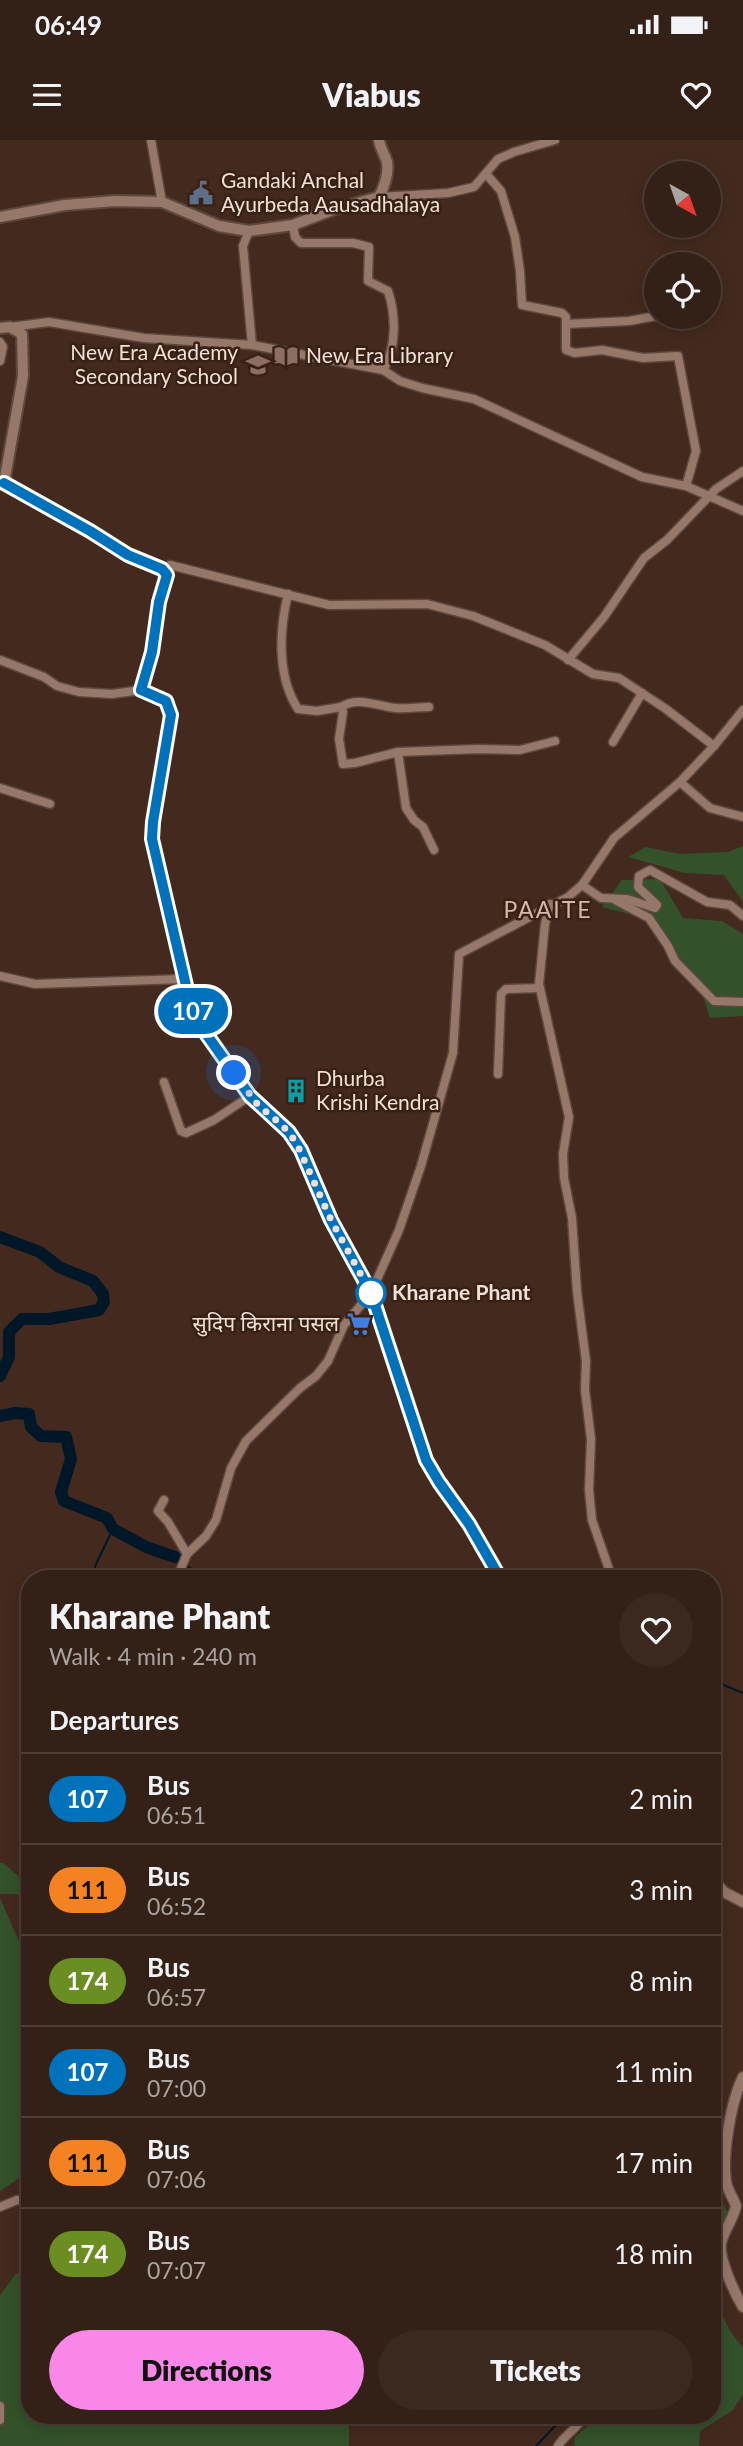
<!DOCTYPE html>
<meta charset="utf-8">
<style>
:root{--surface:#332016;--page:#3b281f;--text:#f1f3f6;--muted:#a9a3a1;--line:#4e3e35;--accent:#f987e8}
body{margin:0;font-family:Lato,"Noto Sans Devanagari",sans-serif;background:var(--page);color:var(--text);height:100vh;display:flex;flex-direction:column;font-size:26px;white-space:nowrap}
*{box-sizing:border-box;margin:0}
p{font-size:23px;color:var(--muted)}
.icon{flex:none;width:38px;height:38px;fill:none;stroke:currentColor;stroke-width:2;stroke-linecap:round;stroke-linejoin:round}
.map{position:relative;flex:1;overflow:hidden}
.sheet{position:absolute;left:21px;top:1430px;width:700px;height:854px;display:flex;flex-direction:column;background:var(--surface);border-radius:28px;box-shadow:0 4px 18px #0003,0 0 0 2px var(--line)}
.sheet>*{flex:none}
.badge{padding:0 14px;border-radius:23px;font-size:24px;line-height:46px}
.needle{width:46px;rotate:140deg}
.buttons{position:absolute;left:644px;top:21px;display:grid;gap:14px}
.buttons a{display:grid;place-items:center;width:77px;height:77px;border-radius:50%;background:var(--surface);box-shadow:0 4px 18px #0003,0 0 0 2px var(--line);font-size:35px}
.you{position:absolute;width:35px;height:35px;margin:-18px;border:5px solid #fff;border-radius:50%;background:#1a73e8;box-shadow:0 0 0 10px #1a73e833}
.map>.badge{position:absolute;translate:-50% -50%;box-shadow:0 0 0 4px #fff}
h2{padding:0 28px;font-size:26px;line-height:63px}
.round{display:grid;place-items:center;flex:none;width:74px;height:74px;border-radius:37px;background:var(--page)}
.summary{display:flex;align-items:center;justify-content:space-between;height:119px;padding:0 28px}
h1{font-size:33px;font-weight:800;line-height:52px}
.action{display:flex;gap:14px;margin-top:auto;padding:14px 28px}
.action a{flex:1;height:80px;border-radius:42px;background:var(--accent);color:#111;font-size:28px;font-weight:800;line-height:80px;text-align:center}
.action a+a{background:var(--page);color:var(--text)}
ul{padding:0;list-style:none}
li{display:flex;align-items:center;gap:21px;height:91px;padding:0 28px;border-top:2px solid var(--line)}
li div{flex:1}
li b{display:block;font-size:26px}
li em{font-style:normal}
li .badge{min-width:77px;font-weight:700;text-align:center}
.status{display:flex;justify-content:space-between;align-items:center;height:49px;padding:0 35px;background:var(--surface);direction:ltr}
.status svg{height:19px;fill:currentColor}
header{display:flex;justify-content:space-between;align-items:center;height:91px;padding:0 28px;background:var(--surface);font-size:32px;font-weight:800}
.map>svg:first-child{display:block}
.green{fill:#33522b}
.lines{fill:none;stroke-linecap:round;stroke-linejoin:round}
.stream{stroke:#001728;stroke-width:2}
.river{stroke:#001728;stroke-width:12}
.minor-casing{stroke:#5d483d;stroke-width:11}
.tertiary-casing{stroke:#5d483d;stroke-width:13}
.secondary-casing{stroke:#5d483d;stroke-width:14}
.minor{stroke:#96786a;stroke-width:8}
.tertiary{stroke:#96786a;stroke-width:10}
.secondary{stroke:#96786a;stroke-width:10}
.line-casing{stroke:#fff;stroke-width:16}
.line{stroke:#0072bc;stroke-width:10}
.walk{stroke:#f1e0d8;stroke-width:7;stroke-dasharray:0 12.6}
.stop-dot{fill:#fff;stroke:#0072bc;stroke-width:3.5}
.labels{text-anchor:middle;stroke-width:5;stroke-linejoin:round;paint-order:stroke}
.poi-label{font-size:21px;fill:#f1e0d8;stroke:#392014;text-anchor:start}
.stop-label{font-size:21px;font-weight:bold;fill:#f1e0d8;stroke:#392014;text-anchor:start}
.neighbourhood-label{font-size:23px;letter-spacing:2px;fill:#d7b7a7;stroke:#392014}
</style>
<div class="status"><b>06:49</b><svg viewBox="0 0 49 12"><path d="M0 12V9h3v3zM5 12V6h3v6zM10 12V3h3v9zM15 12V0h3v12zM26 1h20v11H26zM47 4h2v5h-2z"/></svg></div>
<header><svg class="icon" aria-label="menu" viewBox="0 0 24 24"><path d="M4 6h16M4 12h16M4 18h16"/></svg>Viabus<svg class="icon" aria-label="heart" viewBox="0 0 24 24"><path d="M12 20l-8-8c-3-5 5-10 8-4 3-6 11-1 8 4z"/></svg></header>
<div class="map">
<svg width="743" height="2306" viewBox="0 0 743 2306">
<rect width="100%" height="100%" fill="#442a1e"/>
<g class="green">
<polygon points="743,706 743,762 724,735 685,733 628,717 646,707 679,714 728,712"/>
<polygon points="660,739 683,778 722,781 743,794 743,876 710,878 698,840 678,831 662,796 641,777 602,767 622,740"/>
<polygon points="0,1723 3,1723 30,1746 30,1766 17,1754 0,1754"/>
<polygon points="0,1758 25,1815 30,1815 30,2044 21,2037 0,2051"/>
<polygon points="712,2045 728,2073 715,2145 719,2168 730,2191 743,2208 743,2254 733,2270 700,2291 699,2306 574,2306 575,2297 591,2283 595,2275 712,2275"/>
<polygon points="30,2124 30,2275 349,2275 349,2306 0,2306 0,2155 15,2135"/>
</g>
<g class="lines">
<g class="stream">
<polyline points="187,1426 205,1438"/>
<polyline points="92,1438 96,1424 113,1389"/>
<polyline points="712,1540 743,1553"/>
<polyline points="536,2306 557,2284 562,2275"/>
</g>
<g class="river">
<polyline points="0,1097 40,1112 59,1127 93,1141 103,1154 104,1162 99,1170 49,1179 22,1179 9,1192 9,1217 0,1236"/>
<polyline points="0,1276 15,1273 29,1274 31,1287 41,1296 66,1297 71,1319 61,1352 64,1361 107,1378 113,1389 146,1407 175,1417"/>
</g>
<g class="minor-casing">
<g id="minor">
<polyline points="151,0 162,62"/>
<polyline points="487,35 501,51 515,97 520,131 522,165 562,173 566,177 566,210 575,213 602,210 643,218 678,216 696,311 686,346"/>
<polyline points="379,57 448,53 474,47 498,19 514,12 555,0"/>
<path d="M293,85L295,97L301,103H353L369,107L368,141L388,151C396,175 397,208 383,230"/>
<polyline points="249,91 243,106 252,205"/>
<polyline points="567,184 629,181 656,176"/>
<polyline points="10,187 49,182 144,198 252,205 383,230 400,241 422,248 474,259 642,337 686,346 743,371"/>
<polyline points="0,202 3,207 0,221"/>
<polyline points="166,431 170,425 329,465 427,464 473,476 545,505 593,534 619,538 666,569 714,606"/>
<path d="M288,454C279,491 277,537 298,569L317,571L341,567L343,572L339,599L343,624L355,623L398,612L406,668L414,680L423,687L434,710"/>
<polyline points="0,520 44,537 57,546 79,552 112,554 141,550"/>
<polyline points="568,520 604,477 644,418 667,400 716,349 743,331"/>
<path d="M341,567C358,556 377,566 395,568C406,569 418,567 429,567"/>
<polyline points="613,602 642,553"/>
<polyline points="398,612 478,609 520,610 555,601"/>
<polyline points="680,642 710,668 743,677"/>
<polyline points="0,648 50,664"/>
<polyline points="582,745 601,758 627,759 655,768 657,765 638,747 639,736 650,730 707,762 730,765 743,776"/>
<polyline points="615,760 649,778 668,806 675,821 714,861 743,862"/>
<polyline points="550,764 545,784 539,844 569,977 563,1014 564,1038 572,1078 577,1152 586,1221 585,1250 591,1299 589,1350 592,1380 612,1438"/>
<polyline points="0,836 35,844 183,839"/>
<polyline points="498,934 501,854 506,849 540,848"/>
<polyline points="164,942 181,991 186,993 214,980 250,956"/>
<polyline points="164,1360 158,1371 168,1382 187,1414"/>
<polyline points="177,1438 187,1414 206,1396 216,1380 231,1328 246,1301 300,1248 316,1236 328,1221 344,1185 371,1153 399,1090 421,1026 453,913 459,814 568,757 582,745 614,698 680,642 714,606 743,570"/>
<polyline points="0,2067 17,2060 30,2061"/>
<polyline points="0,2266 0,2280"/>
<path d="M558,2306C565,2294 579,2288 584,2275"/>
</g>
</g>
<g class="tertiary-casing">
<g id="tertiary">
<polyline points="4,343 90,391 128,415 162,429 167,435 159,462 152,512 141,550 166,561 171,574 153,682 152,699 191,867 203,888 250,956 289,992 301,1010 331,1080 371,1153 426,1320 439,1342 469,1384 500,1438"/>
<polyline points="712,1739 724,1752 743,1762"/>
<path d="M743,1937C731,1961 722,2014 726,2041C727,2050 733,2057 736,2066C733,2080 724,2090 721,2103C718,2118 735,2154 743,2167"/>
</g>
</g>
<g class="secondary-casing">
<g id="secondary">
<path d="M0,77L65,65L115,61L162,62L219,86L249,91L293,85L335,69L379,57C384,47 389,33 387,22C385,15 380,8 379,0"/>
<polyline points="0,188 10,187 22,194 23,236 4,343 0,344"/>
</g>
</g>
<use href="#minor" class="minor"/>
<use href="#tertiary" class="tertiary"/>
<use href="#secondary" class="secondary"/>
</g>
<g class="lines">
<g class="line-casing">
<polyline id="line" points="4,343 90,391 128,415 162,429 167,435 159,462 152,512 141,550 166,561 171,575 153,682 152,699 191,867 202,888 250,956 289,992 301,1010 331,1080 371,1153 426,1320 439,1342 469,1384 500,1438"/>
</g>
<use href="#line" class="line"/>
<polyline class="walk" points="234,933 258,965 282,985 296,1002 331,1080 371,1153"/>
</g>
<defs>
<g id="civic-bare" transform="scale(1.89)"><path d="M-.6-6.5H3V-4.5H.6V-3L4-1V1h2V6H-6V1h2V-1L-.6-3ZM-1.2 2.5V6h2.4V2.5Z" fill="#5c6f8a" stroke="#392014" stroke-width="2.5" paint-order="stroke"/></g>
<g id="library-bare" transform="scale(1.89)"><path d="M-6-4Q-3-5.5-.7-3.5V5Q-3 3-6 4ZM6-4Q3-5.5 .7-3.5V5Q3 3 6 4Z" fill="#8d6e63" stroke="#392014" stroke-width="2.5" paint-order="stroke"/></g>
<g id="school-bare" transform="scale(1.89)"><path d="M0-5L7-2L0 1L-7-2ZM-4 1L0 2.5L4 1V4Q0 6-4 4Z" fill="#8d6e63" stroke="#392014" stroke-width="2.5" paint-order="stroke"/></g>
<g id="building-bare" transform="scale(1.89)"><path d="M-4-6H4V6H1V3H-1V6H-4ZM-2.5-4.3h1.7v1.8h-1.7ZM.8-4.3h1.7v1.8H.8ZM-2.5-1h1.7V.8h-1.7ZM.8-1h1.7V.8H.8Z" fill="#0f9aa8" stroke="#392014" stroke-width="2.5" paint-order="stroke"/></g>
<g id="supermarket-bare" transform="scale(1.89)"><path d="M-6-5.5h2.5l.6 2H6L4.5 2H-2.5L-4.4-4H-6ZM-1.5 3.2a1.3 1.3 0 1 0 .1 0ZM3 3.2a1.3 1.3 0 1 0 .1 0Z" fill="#3f7fe0" stroke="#392014" stroke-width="2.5" paint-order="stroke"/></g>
</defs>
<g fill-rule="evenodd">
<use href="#civic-bare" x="201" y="53"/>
<use href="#library-bare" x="286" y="216"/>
<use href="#school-bare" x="258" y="225"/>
<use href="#building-bare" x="296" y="951"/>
<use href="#supermarket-bare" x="359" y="1184"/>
</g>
<circle class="stop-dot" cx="371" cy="1153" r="14"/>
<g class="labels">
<g class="poi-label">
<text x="221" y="48">Gandaki Anchal<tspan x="221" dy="24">Ayurbeda Aausadhalaya</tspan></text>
<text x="238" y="220" text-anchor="end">New Era Academy<tspan x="238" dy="24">Secondary School</tspan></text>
<text x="306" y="223">New Era Library</text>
<text x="316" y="946">Dhurba<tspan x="316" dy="24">Krishi Kendra</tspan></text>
<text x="339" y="1191" text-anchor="end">सुदिप किराना पसल</text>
</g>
<g class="stop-label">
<text x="392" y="1160">Kharane Phant</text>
</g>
<g class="neighbourhood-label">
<text x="548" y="778">PAAITE</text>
</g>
</g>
</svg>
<div class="buttons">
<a><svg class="needle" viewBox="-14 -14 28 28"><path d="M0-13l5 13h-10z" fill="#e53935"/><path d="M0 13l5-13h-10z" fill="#a9a3a1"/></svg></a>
<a><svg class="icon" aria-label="locate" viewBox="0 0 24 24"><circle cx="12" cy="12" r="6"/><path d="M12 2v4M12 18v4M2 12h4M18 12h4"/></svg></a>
</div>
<div class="you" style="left:234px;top:933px"></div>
<b class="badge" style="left:193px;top:871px;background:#0072bc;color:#fff">107</b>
<section class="sheet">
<div class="summary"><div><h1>Kharane Phant</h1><p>Walk · 4 min · 240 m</p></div><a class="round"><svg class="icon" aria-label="heart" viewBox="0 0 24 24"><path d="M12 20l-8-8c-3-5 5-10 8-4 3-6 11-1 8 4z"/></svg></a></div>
<h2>Departures</h2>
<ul>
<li><span class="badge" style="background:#0072bc;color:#fff">107</span><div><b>Bus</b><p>06:51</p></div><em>2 min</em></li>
<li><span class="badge" style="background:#f58220;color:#111">111</span><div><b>Bus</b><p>06:52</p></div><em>3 min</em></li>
<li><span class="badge" style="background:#6b8e23;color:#fff">174</span><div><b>Bus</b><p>06:57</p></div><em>8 min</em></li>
<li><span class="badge" style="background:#0072bc;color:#fff">107</span><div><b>Bus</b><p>07:00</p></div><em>11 min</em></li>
<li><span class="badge" style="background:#f58220;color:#111">111</span><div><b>Bus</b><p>07:06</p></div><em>17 min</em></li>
<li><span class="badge" style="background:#6b8e23;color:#fff">174</span><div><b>Bus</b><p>07:07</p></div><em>18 min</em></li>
</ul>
<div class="action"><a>Directions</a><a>Tickets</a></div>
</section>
</div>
